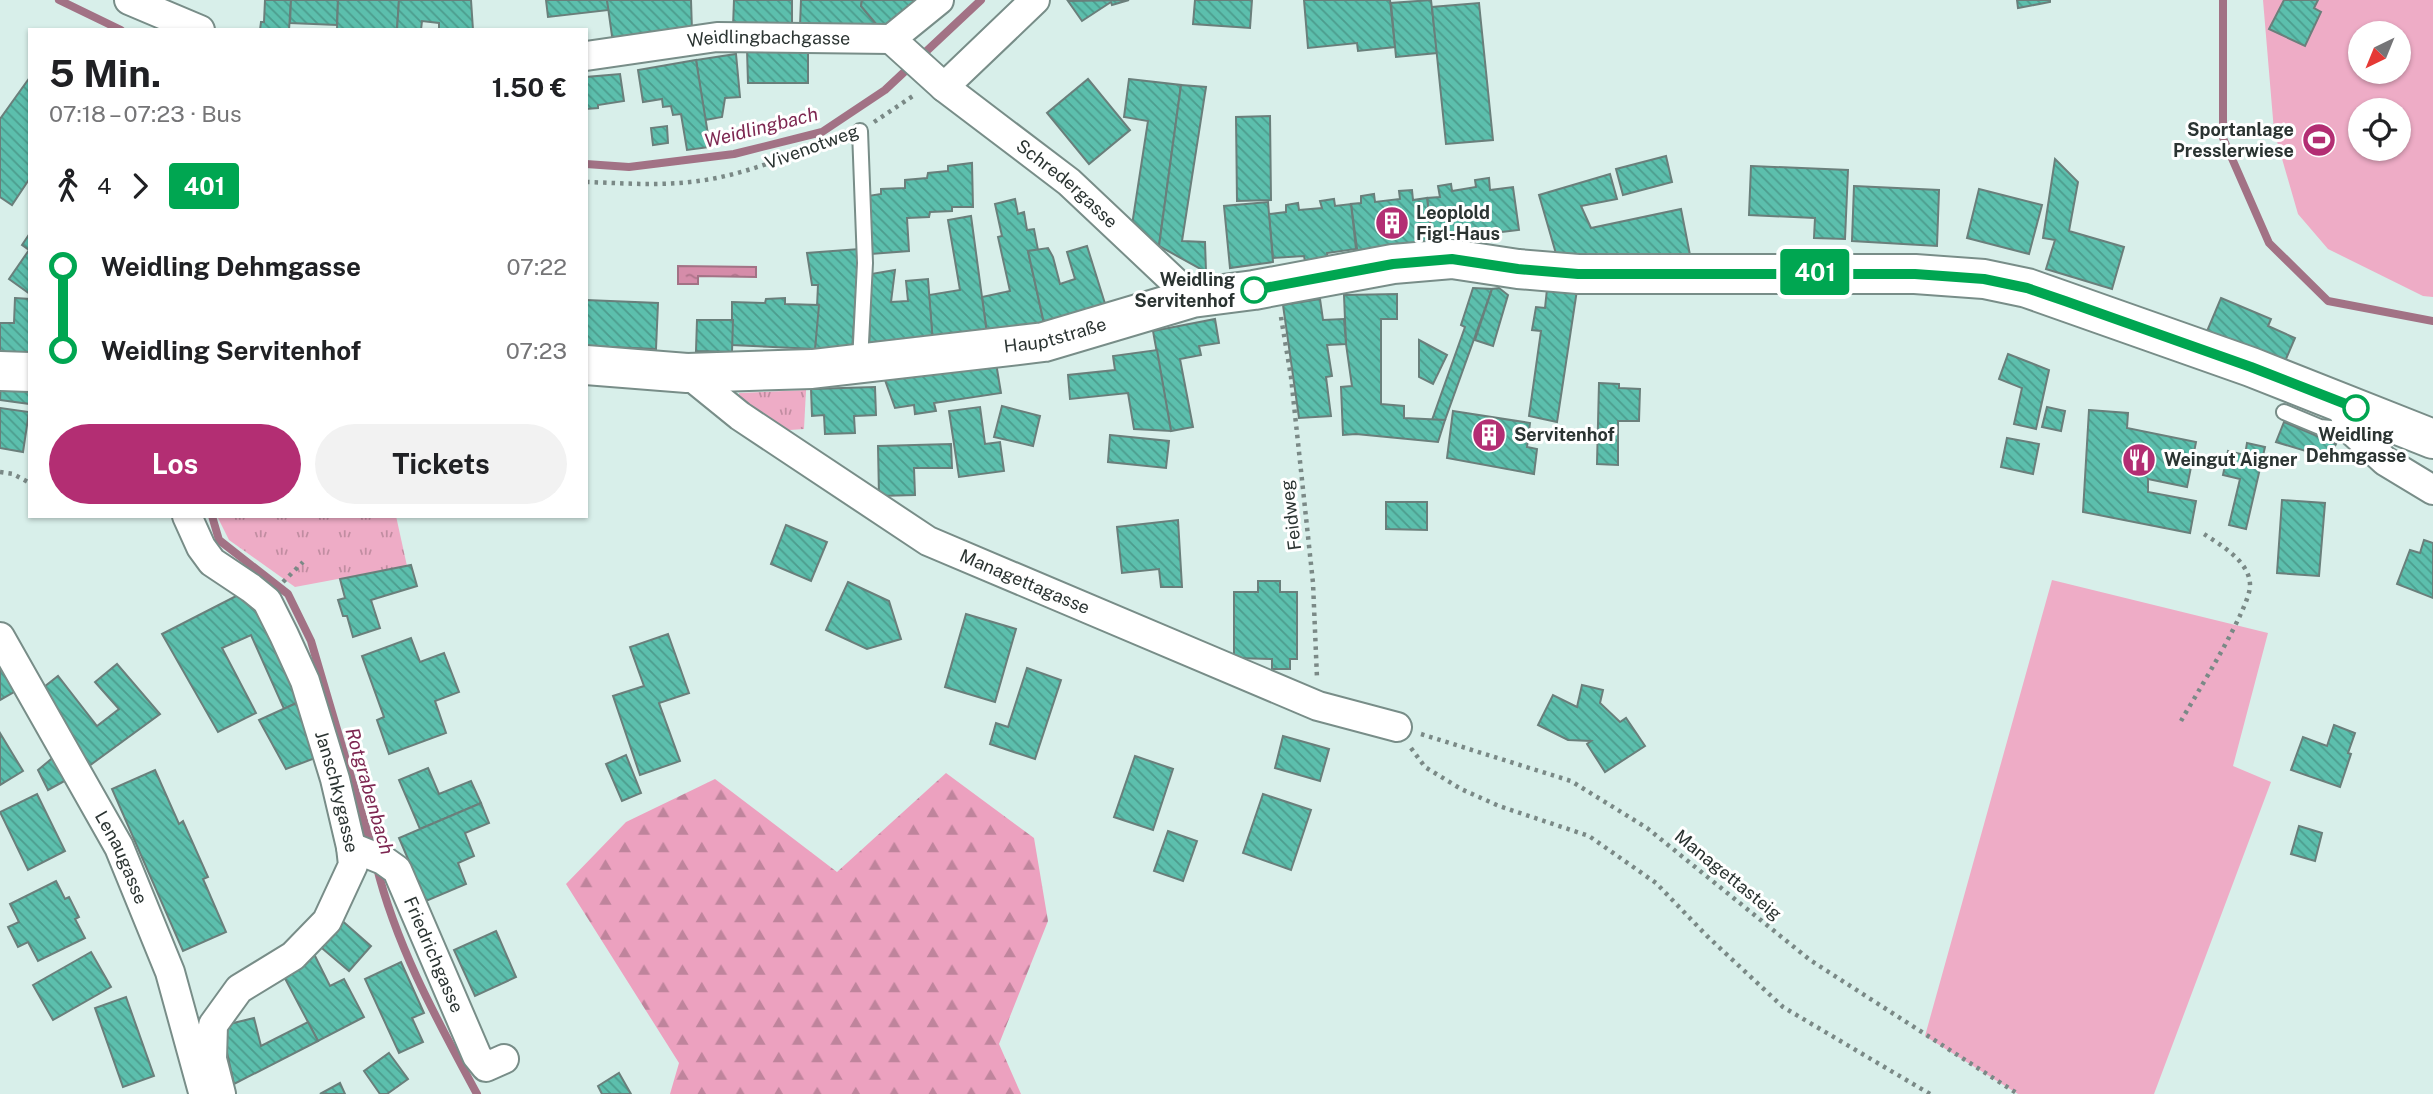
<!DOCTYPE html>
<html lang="de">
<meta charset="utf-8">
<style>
:root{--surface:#fff;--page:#f2f2f2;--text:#202124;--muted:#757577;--accent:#b32e73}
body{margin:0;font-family:"Public Sans",sans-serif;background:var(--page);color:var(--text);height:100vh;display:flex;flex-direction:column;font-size:26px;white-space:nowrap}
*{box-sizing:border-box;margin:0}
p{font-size:23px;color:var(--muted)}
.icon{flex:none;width:38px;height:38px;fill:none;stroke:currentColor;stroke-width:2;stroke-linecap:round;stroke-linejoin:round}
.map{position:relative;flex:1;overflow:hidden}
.drawer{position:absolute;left:28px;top:28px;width:560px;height:490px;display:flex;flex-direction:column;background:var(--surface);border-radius:0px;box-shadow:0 2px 5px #0004}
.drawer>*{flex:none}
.badge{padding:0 14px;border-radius:5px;font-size:24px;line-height:46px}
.needle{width:46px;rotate:223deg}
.tools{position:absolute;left:2348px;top:21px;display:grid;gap:14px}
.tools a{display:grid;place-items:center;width:63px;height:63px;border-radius:50%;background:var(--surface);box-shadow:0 2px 5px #0004;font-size:35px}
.map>.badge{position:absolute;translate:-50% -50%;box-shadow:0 0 0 4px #fff}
.legs{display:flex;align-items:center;gap:10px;height:77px;padding:0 21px;font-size:23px}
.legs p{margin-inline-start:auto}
.summary{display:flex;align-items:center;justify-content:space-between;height:119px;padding:0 21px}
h1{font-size:38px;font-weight:700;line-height:52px}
.action{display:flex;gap:14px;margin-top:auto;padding:14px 21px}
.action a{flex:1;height:80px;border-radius:42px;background:var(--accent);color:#fff;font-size:28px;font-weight:700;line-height:80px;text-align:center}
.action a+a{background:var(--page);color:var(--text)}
ul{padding:0 21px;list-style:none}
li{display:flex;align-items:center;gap:24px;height:84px;font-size:26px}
li i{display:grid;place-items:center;width:10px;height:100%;margin:0 9px;background:currentColor}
li i::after{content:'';width:18px;height:18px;margin:-9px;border:5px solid;border-radius:50%;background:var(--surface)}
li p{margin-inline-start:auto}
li:first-child i{background:linear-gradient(#0000 50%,currentColor 0)}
li:last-child i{background:linear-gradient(currentColor 50%,#0000 0)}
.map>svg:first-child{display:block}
.grass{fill:#eeacc6;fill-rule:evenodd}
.forest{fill:url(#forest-firs)}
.park{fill:url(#park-tufts)}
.water{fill:url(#water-ripples);stroke:#a27285;stroke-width:2}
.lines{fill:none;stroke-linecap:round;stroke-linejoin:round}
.stream{stroke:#a27285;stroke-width:8}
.building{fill:url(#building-back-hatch);stroke:#6a7f7b;stroke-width:2}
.lane-casing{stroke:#788d88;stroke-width:18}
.street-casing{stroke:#788d88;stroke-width:32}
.secondary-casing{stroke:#788d88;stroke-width:42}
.path{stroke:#7a8986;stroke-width:4.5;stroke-dasharray:3.5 5;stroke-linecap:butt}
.lane{stroke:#fff;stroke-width:14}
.street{stroke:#fff;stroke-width:28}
.secondary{stroke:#fff;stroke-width:38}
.line-1-casing{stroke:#fff;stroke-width:16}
.line-1{stroke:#00a651;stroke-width:10}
.stop-1-dot{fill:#fff;stroke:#00a651;stroke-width:3.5}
.labels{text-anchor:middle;stroke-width:6;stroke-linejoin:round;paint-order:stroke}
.street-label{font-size:18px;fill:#2b3432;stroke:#fff}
.poi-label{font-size:18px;font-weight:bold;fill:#2b3432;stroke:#fff;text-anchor:start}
.stop-label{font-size:18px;font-weight:bold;fill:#2b3432;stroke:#fff;text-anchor:end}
.water-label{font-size:19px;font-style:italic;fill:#7d2751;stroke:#fff}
</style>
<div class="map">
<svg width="2433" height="1094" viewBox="0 0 2433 1094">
<defs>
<pattern id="forest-firs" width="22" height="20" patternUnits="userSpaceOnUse" patternTransform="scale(1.75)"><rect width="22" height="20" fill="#eca1bf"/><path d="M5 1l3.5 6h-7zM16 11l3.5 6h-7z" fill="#bf849c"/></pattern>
<pattern id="park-tufts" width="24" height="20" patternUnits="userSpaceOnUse" patternTransform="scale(1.75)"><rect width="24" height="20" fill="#eeacc6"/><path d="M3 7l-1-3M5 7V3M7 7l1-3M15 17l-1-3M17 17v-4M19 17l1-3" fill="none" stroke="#c18da1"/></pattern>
<pattern id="water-ripples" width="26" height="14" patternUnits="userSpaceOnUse" patternTransform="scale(1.75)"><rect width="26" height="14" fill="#d58ca9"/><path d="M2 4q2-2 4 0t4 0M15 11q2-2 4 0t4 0" fill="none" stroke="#ad738a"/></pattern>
<pattern id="building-back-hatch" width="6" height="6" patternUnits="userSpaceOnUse" patternTransform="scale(1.75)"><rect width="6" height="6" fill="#5cbfad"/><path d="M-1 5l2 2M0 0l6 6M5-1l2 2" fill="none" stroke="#4c9c8d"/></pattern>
</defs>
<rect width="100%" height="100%" fill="#d8efea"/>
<g class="grass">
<path d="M2263,0H2433V297L2423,296L2328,249L2298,214L2274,131ZM2361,33H2399V72H2361ZM2361,110H2399V149H2361Z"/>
<polygon points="2052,580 2268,633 2233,766 2271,782 2154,1094 2018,1094 1925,1036"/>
</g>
<polygon class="forest" points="946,773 1034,838 1048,921 999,1044 1021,1094 670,1094 679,1063 566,884 626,822 715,779 837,872"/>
<g class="park">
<polygon points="806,390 804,429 776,431 738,405 739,393"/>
<polygon points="217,516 396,516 407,566 295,587 229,540"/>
</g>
<polygon class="water" points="678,266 756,267 756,277 698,276 698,284 678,284"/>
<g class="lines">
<g class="stream">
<polyline points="59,0 121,30"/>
<polyline points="2223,0 2223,138 2269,243 2328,301 2433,321"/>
<polyline points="586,164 629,167 734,154 822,132 885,90 981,0"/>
<polyline points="212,516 219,540 288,594 311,641 372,848"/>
<path d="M376,864C396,946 437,1020 477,1094"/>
</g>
</g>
<g class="building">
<polygon points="265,0 291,0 289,30 260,30 261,22 264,22"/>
<polygon points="291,0 338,0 337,25 290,23"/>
<polygon points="338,0 399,0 397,30 337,30"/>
<polygon points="399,0 471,0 473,30 439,30 439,23 422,21 421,30 397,30"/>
<polygon points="546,0 607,0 609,10 548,17"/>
<polygon points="607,0 691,0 692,31 613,43"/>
<polygon points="734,0 792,0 792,28 733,27"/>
<polygon points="801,0 862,0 861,6 882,31 800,26"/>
<polygon points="862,0 926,0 882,31 861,6"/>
<polygon points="1129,0 1112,5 1111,2 1082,21 1068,1"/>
<polygon points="1195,0 1252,0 1250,28 1193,24"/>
<polygon points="1304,0 1390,0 1395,47 1358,51 1357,43 1308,48"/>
<polygon points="1431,0 1437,53 1396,57 1391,3"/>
<polygon points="2017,0 2050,0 2050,2 2018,8"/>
<polygon points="2284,0 2318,0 2314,8 2321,12 2305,46 2269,29"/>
<polygon points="1479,3 1493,140 1446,144 1432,7"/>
<polygon points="747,49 808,49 808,83 748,83"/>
<polygon points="736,54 740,97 725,98 722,117 705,120 696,60"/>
<polygon points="696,60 710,147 687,150 681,114 673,115 671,106 663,107 662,99 643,102 638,70"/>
<polygon points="620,74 624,101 598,105 598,108 586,109 586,77"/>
<polygon points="30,77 30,178 12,205 0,197 0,119"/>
<polygon points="1088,79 1130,130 1089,164 1047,113"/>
<polygon points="1129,79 1181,85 1159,246 1132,225 1148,121 1124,117"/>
<polygon points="1181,85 1206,87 1182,241 1205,242 1206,272 1159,246"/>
<polygon points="1270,116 1271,200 1237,201 1236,117"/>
<polygon points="667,126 668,143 653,145 651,128"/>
<polygon points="1666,156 1672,182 1623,195 1616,169"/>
<polygon points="2055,159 2078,182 2069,231 2124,247 2112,289 2046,269 2055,240 2043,238"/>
<polygon points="972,163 973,207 952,207 952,211 930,212 929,217 907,218 909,251 871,254 868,196 881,194 881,189 905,188 905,180 927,178 928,173 948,171 948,166"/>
<polygon points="1751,166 1848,170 1845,239 1814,238 1815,218 1749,215"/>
<polygon points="1610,174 1617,199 1581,206 1591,228 1681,209 1691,260 1559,264 1539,195"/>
<polygon points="1489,178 1490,190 1513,187 1519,230 1485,234 1485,239 1459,242 1458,238 1433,242 1427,198 1440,197 1438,186 1451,184 1452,191 1476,187 1475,180"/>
<polygon points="1854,186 1939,190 1937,246 1852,241"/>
<polygon points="1979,189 2042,205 2029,254 1967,238"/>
<polygon points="1412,190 1413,200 1427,198 1433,247 1358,256 1351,204 1361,203 1361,196 1374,194 1375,202 1400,199 1399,191"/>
<polygon points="1015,199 1018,214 1024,212 1027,230 1034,229 1038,250 1028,251 1045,328 987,334 982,297 1010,291 998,237 1002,236 995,204"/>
<polygon points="1334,199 1335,206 1351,204 1356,249 1327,253 1328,259 1305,261 1304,256 1273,258 1269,214 1286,212 1286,205 1298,203 1299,210 1322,208 1320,201"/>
<polygon points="1268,202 1273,262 1230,268 1224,206"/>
<polygon points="971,216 987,334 933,344 929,295 960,290 948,220"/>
<polygon points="30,233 30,294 9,279 29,250 22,245"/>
<polygon points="1087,246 1107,310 1045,328 1028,251 1048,248 1053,257 1060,284 1075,279 1067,252"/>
<polygon points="859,249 852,352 815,349 818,285 812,285 807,253"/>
<polygon points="895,270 891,302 908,301 906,281 928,279 933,344 869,351 871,274"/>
<polygon points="1473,288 1492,289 1445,420 1432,420 1465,327 1461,325"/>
<polygon points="1499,288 1508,295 1493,346 1475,340 1492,289"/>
<polygon points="1547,289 1577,290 1557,422 1529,416 1541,331 1532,330 1536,307 1545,308"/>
<polygon points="1397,294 1397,319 1381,319 1381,404 1404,406 1404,418 1445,420 1438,442 1356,434 1343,435 1341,387 1352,386 1346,344 1344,295"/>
<polygon points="15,298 30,299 30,366 0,364 0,323 14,323"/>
<polygon points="785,298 785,304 819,305 815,349 732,345 732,302 765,303 766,299"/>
<polygon points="2221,298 2271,319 2268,326 2295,338 2283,366 2205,336"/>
<polygon points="1320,299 1323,320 1344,319 1346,344 1327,345 1332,376 1326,377 1331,416 1299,418 1283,305"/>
<polygon points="586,300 658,303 656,349 586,346"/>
<polygon points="1215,319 1219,343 1199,346 1201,355 1180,359 1193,427 1171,431 1153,331"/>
<polygon points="697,320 733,320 732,352 696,351"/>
<polygon points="1419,340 1447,355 1433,384 1419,377"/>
<polygon points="1157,350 1171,431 1134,429 1128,393 1070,399 1068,375 1115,370 1113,356"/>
<polygon points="2008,354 2049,370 2036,429 2014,424 2022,388 1999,379"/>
<polygon points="996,363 1001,393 934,403 936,411 915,414 914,405 895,408 885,380"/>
<polygon points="1,380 30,382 30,404 0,400"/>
<polygon points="1599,383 1619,384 1619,388 1640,389 1639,421 1618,421 1618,465 1597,464"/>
<polygon points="875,387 876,415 854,416 855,433 825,434 824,415 812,416 811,389"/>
<polygon points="1002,406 1040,416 1033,446 994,437"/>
<polygon points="980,407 985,444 1000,442 1004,471 959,477 949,411"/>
<polygon points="2047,407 2065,411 2061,431 2042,427"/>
<polygon points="0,408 29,412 23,452 0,448"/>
<polygon points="2089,410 2128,413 2127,428 2196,442 2187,487 2148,479 2148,492 2196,501 2190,533 2083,512"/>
<polygon points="1453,411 1530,423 1527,447 1537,449 1534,474 1447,458"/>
<polygon points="2284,422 2336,444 2329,458 2276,442"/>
<polygon points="1110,435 1169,441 1166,468 1108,462"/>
<polygon points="2007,438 2039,444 2033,474 2001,467"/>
<polygon points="2247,443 2265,447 2246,529 2229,525 2240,479 2223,475 2228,451 2245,455"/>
<polygon points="951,444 952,468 914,468 915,495 879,496 878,446"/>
<polygon points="2282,500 2325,503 2319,576 2277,573"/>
<polygon points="1386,502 1427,502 1427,530 1386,529"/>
<polygon points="1178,520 1182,587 1161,587 1159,569 1122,573 1117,527"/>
<polygon points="786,525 827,542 811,581 771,564"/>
<polygon points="2424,540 2433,543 2433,598 2397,584 2410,550 2420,553"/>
<polygon points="411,565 417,586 371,600 380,628 353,637 347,616 343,616 338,600 345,598 340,579"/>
<polygon points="1258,581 1280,581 1280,592 1297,592 1297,659 1290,659 1290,669 1272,669 1272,659 1234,658 1234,592 1258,592"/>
<polygon points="848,582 889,601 901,639 867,649 826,630"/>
<polygon points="242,593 259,609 301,701 284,709 251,635 222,648 256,713 218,732 162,634"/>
<polygon points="966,614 1016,629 995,702 945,687"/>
<polygon points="668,634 689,693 659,703 680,761 640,775 613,696 644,686 630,647"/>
<polygon points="411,638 420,662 444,653 459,692 435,701 446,733 389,754 377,720 384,717 362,656"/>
<polygon points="0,664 16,691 0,700"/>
<polygon points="117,664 160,714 89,766 44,687 58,676 97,726 119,709 95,682"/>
<polygon points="1027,668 1061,680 1035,759 990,744 996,723 1008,727"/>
<polygon points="1582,685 1603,690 1600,703 1620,722 1626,718 1645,746 1605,772 1587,744 1591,741 1568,740 1538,725 1553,695 1577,707"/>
<polygon points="301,701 318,757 286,769 259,720"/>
<polygon points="2334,725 2355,733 2348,753 2351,754 2340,787 2291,770 2303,737 2327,746"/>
<polygon points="0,733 23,771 0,785"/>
<polygon points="1283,736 1329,749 1320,781 1275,768"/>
<polygon points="56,755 68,779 48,790 38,770"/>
<polygon points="626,755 641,793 622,801 606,764"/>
<polygon points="1135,756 1173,769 1153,830 1114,817"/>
<polygon points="428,768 439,794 471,781 481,803 420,829 399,780"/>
<polygon points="155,770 179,824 183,821 208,877 203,879 226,932 183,951 112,789"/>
<polygon points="37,794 65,851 28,870 0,812"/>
<polygon points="1263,794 1311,810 1291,870 1243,853"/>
<polygon points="481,803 489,823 465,833 474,856 458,863 466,884 426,901 399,838"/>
<polygon points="2299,826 2322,833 2315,861 2291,854"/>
<polygon points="1168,831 1197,841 1183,881 1154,871"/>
<polygon points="56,881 65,899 69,897 79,917 75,919 85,938 38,961 28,942 18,947 8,927 19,922 10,904"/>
<polygon points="339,918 371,946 349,971 317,944"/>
<polygon points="496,931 516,977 475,996 454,950"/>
<polygon points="91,952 111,987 53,1020 33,985"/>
<polygon points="313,952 330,986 344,979 364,1017 318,1041 280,969"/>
<polygon points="401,962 424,1013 412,1018 423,1042 399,1053 365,979"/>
<polygon points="126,997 154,1076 123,1087 95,1008"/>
<polygon points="254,1018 261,1046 308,1022 318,1041 234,1084 221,1026"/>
<polygon points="389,1053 408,1079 387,1094 380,1094 364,1071"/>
<polygon points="619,1073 631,1094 602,1094 598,1086"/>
<polygon points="340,1083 345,1094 320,1094"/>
</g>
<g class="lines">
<g class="lane-casing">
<g id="lane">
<polyline points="860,131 865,263 860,362"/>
<polyline points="2284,412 2320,427 2351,430"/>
</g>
</g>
<g class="street-casing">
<g id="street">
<polyline points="129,0 200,30"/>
<path id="s1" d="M891,39L944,87L1069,182L1192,298"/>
<path id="s2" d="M586,56L717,37L891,39L939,0"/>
<polyline points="944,87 1035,0"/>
<path id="s3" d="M687,373L740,416L928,541L1318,706L1397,727"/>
<polyline points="2339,401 2351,430 2385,461 2433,490"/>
<path id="s4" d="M187,516L201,547L212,562L251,588L267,601L284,635L305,681L335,779L351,847L353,865L327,921L293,956L239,989L213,1025L212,1059L221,1094"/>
<path id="s5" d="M0,637L119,847L170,972L203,1092"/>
<path id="s6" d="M351,847L383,860L397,870L477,1056L486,1067L504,1059"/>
</g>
</g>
<g class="secondary-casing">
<g id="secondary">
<path id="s7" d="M586,365L687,373L812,369L1044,342L1192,298L1254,290L1393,264L1452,259L1518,269L1578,274H1915L1984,279L2027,288L2251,367L2433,439"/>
<polyline points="0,371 30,372"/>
</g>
</g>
<g class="path">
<polyline points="874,122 913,96"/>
<path d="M586,182C621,183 655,186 690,182C742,177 792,154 841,137"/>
<polyline points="1281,317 1291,377 1313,583 1317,678"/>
<polyline points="0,472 13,474 30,483"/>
<polyline points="283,582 303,562"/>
<path d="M2181,721C2195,696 2251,607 2250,585C2250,562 2221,545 2204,534"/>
<polyline points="1421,734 1571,781 1647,828 1810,960 2018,1094"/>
<polyline points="1411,748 1425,767 1461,789 1499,806 1589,836 1656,883 1707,936 1783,1007 1930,1094"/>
</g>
<use href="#lane" class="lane"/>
<use href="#street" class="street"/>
<use href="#secondary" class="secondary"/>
</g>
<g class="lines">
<g class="line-1-casing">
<polyline id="line-1" points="1254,290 1393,264 1452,259 1518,269 1578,274 1915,274 1984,279 2027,288 2065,301 2251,367 2356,408"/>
</g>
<use href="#line-1" class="line-1"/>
</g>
<defs>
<g id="stadium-disc" transform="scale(1.75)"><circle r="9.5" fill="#b32e73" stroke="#fff"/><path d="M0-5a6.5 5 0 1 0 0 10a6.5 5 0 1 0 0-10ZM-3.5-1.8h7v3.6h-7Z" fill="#fff"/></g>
<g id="building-disc" transform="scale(1.75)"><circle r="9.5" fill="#b32e73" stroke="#fff"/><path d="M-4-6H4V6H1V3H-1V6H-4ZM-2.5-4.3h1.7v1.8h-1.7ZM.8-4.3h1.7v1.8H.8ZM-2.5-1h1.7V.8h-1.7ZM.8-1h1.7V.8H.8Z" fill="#fff"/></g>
<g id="restaurant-disc" transform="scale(1.75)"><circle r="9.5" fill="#b32e73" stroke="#fff"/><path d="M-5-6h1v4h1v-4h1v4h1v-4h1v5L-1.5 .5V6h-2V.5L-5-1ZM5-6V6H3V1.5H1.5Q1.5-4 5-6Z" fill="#fff"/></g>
</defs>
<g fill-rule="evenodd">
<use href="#stadium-disc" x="2319" y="140"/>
<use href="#building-disc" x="1392" y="223"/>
<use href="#building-disc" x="1489" y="435"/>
<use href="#restaurant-disc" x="2139" y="460"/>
</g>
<g class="stop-1-dot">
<circle cx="1254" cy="290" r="12"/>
<circle cx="2356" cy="408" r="12"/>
</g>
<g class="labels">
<g class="street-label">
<text dy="6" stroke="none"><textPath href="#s2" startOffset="184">Weidlingbachgasse</textPath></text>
<text transform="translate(812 147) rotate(-20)" y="6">Vivenotweg</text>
<text dy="6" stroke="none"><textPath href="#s1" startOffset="228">Schredergasse</textPath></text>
<text dy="6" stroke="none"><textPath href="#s7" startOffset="472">Hauptstraße</textPath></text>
<text transform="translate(1291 515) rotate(-97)" y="6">Feidweg</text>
<text dy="6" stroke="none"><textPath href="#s3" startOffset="399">Managettagasse</textPath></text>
<text dy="6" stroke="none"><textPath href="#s4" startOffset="324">Janschkygasse</textPath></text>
<text dy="6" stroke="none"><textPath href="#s5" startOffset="252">Lenaugasse</textPath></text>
<text transform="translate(1728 875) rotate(39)" y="6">Managettasteig</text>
<text dy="6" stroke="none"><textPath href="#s6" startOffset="144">Friedrichgasse</textPath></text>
</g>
<g class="poi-label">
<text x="2294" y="136" text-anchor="end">Sportanlage<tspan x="2294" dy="21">Presslerwiese</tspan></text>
<text x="1416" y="219">Leoplold<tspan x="1416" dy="21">Figl-Haus</tspan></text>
<text x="1514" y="441">Servitenhof</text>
<text x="2164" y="466">Weingut Aigner</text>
</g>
<g class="stop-label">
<text x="1235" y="286">Weidling<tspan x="1235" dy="21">Servitenhof</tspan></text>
<text x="2356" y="441" text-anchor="middle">Weidling<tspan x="2356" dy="21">Dehmgasse</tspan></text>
</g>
<g class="water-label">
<text transform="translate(761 127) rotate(-14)" y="7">Weidlingbach</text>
<text transform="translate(370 791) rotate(74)" y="7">Rotgrabenbach</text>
</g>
</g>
</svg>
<div class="tools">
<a><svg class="needle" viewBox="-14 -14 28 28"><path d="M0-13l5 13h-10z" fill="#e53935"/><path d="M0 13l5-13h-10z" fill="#757577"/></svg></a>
<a><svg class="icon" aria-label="locate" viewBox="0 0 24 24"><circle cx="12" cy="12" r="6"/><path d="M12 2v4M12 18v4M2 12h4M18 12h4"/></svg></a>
</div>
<b class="badge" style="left:1815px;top:272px;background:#00a651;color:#fff">401</b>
<section class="drawer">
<div class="summary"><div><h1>5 Min.</h1><p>07:18 – 07:23 · Bus</p></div><b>1.50 €</b></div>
<div class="legs"><svg class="icon" aria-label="walk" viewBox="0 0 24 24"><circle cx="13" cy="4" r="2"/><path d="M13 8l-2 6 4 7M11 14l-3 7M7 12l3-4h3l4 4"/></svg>4<svg class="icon" aria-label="forward" viewBox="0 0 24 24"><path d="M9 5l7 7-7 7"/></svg><b class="badge" style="background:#00a651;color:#fff">401</b></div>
<ul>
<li><i style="color:#00a651"></i><b>Weidling Dehmgasse</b><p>07:22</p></li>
<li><i style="color:#00a651"></i><b>Weidling Servitenhof</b><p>07:23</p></li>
</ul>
<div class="action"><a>Los</a><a>Tickets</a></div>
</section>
</div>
